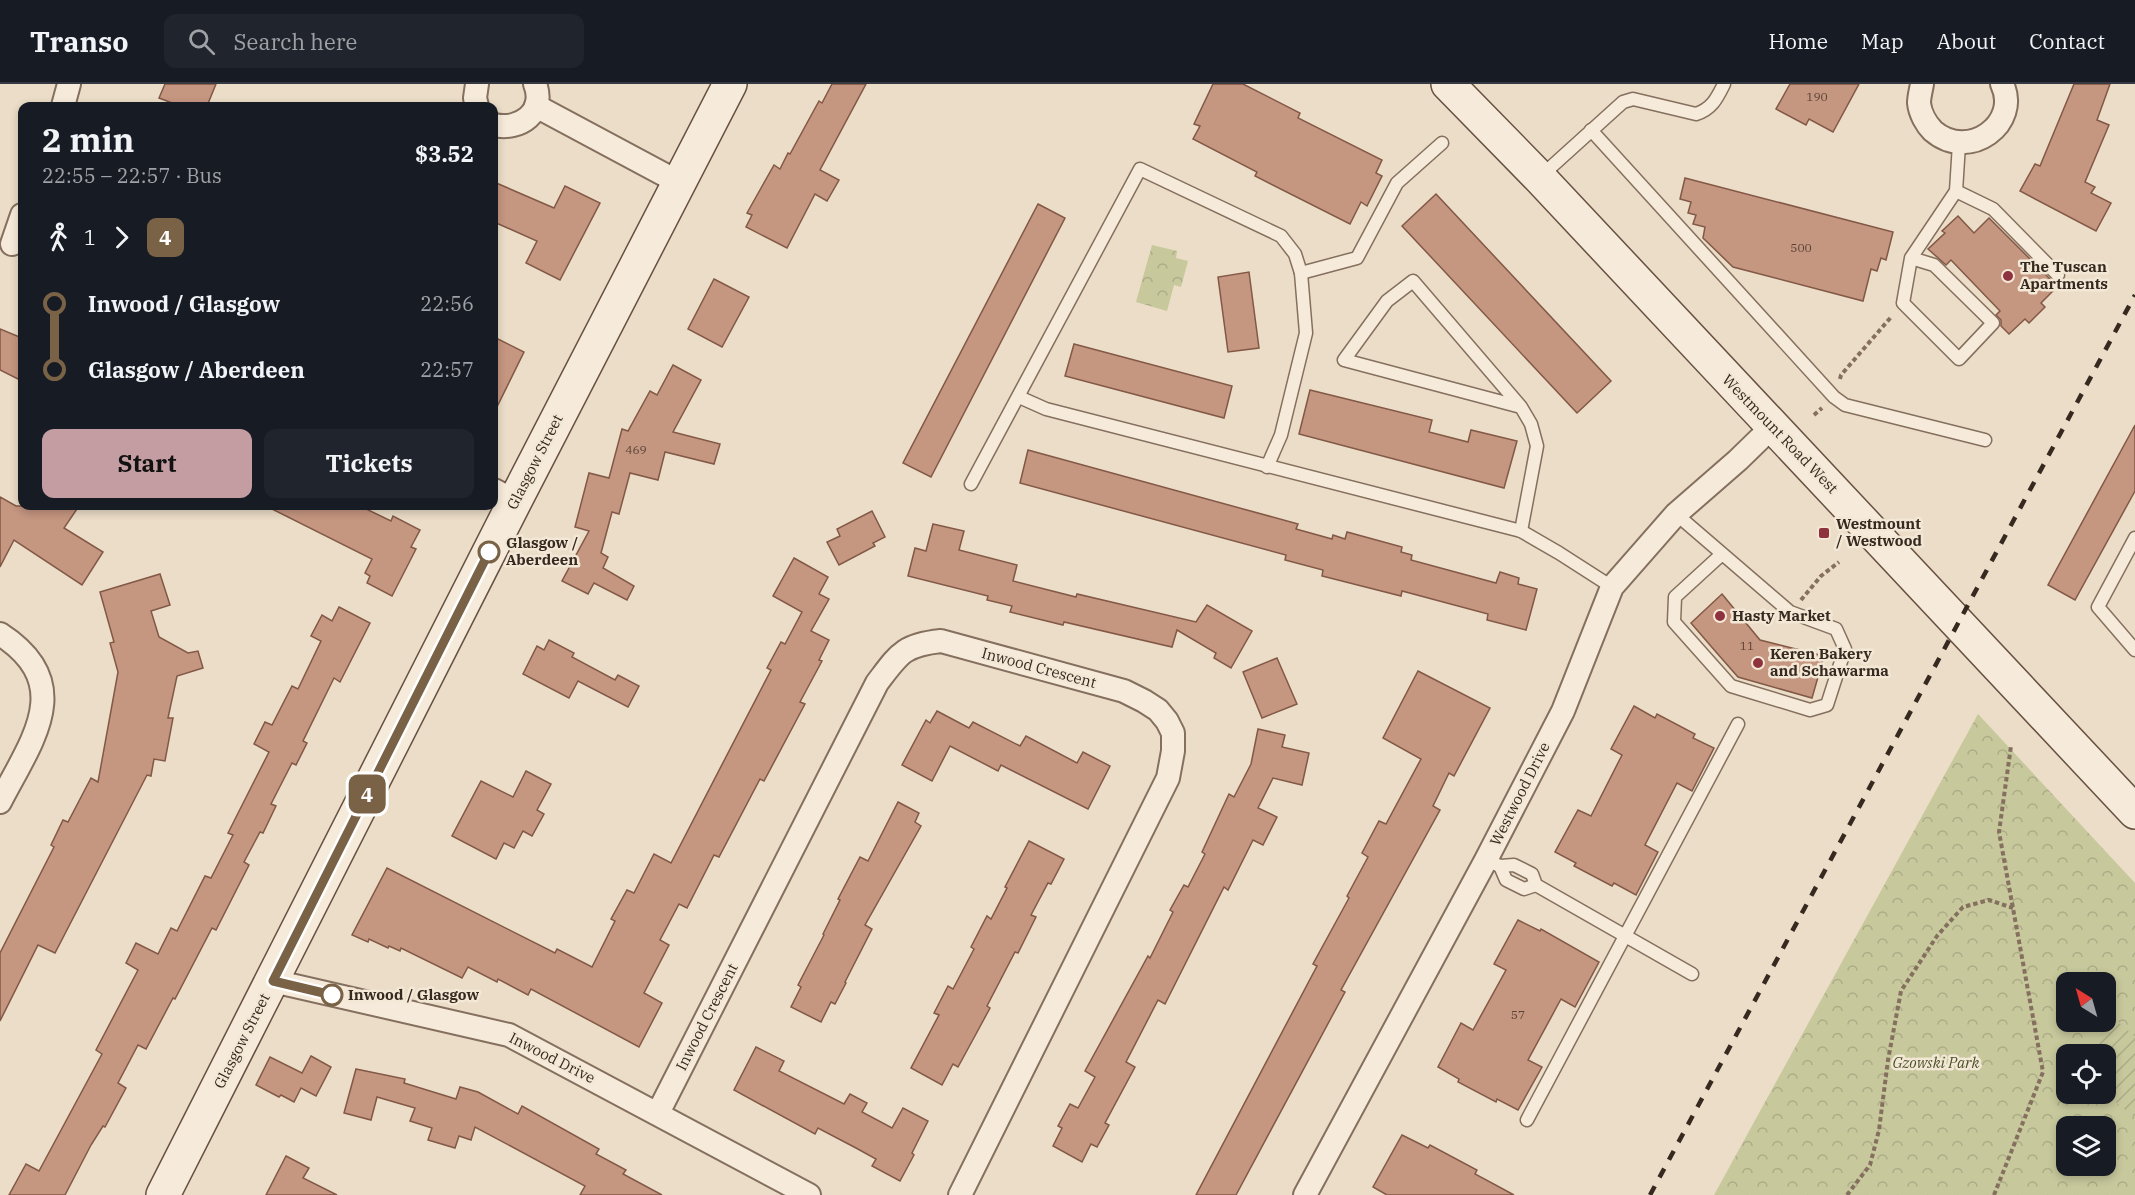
<!DOCTYPE html>
<meta charset="utf-8">
<style>
:root{--surface:#171b24;--page:#20242c;--text:#f1f3f6;--muted:#9ea1a6;--line:#363941;--accent:#c49da3}
body{margin:0;font-family:"IBM Plex Serif",serif;background:var(--page);color:var(--text);height:100vh;display:flex;flex-direction:column;font-size:22px;white-space:nowrap}
*{box-sizing:border-box;margin:0}
p{font-size:20px;color:var(--muted)}
.icon{flex:none;width:33px;height:33px;fill:none;stroke:currentColor;stroke-width:2;stroke-linecap:round;stroke-linejoin:round}
.map{position:relative;flex:1;overflow:hidden}
.details{position:absolute;left:18px;top:18px;width:480px;height:408px;display:flex;flex-direction:column;background:var(--surface);border-radius:12px;box-shadow:0 3px 9px #0003}
.details>*{flex:none}
.badge{padding:0 12px;border-radius:9px;font-size:21px;line-height:39px}
.needle{width:39px;rotate:323deg}
.fabs{position:absolute;left:2056px;top:888px;display:grid;gap:12px}
.fabs a{display:grid;place-items:center;width:60px;height:60px;border-radius:12px;background:var(--surface);box-shadow:0 3px 9px #0003;font-size:30px}
.map>.badge{position:absolute;translate:-50% -50%;box-shadow:0 0 0 3px #fff}
.legs{display:flex;align-items:center;gap:9px;height:66px;padding:0 24px;font-size:20px}
.legs p{margin-inline-start:auto}
.head{display:flex;align-items:center;justify-content:space-between;height:102px;padding:0 24px}
h1{font-size:33px;font-weight:800;line-height:45px}
.action{display:flex;gap:12px;margin-top:auto;padding:12px 24px}
.action a{flex:1;height:69px;border-radius:12px;background:var(--accent);color:#111;font-size:24px;font-weight:800;line-height:69px;text-align:center}
.action a+a{background:var(--page);color:var(--text)}
ul{padding:0 24px;list-style:none}
li{display:flex;align-items:center;gap:21px;height:66px;font-size:22px}
li i{display:grid;place-items:center;width:9px;height:100%;margin:0 8px;background:currentColor}
li i::after{content:'';width:15px;height:15px;margin:-8px;border:4px solid;border-radius:50%;background:var(--surface)}
li p{margin-inline-start:auto}
li:first-child i{background:linear-gradient(#0000 50%,currentColor 0)}
li:last-child i{background:linear-gradient(currentColor 50%,#0000 0)}
header{display:flex;align-items:center;gap:36px;box-sizing:border-box;height:84px;padding:0 30px;background:var(--surface);border-bottom:2px solid var(--line)}
header strong{font-size:28px}
nav{display:flex;gap:33px;margin-inline-start:auto;font-size:21px}
.search{width:420px;height:54px;background:var(--page);display:flex;align-items:center;gap:15px;box-sizing:border-box;padding:0 21px;border-radius:12px;color:var(--muted);font-size:22px}
.map>svg:first-child{display:block}
.forest{fill:url(#forest-crowns);fill-rule:evenodd}
.garden{fill:url(#garden-furrows)}
.building{fill:#c59680;stroke:#825846;stroke-width:1.5}
.lines{fill:none;stroke-linecap:round;stroke-linejoin:round}
.lane-casing{stroke:#856f5e;stroke-width:15}
.street-casing{stroke:#856f5e;stroke-width:26}
.secondary-casing{stroke:#675041;stroke-width:36}
.path{stroke:#856f5e;stroke-width:4;stroke-dasharray:4.5 3;stroke-linecap:butt}
.lane{stroke:#f6ebda;stroke-width:12}
.street{stroke:#f6ebda;stroke-width:22}
.secondary{stroke:#f6ebda;stroke-width:33}
.rail{stroke:#362920;stroke-width:4.5;stroke-dasharray:10 10;stroke-linecap:butt}
.line-1-casing{stroke:#fff;stroke-width:14}
.line-1{stroke:#796246;stroke-width:9}
.poi-dot{fill:#8e333d;stroke:#f3e8d6;stroke-width:2}
.stop-1-dot{fill:#fff;stroke:#796246;stroke-width:3}
.labels{text-anchor:middle;stroke-width:5;stroke-linejoin:round;paint-order:stroke}
.number-label{font-size:12px;fill:#5a4438}
.poi-label{font-size:15px;font-weight:bold;fill:#362920;stroke:#f3e8d6;text-anchor:start}
.street-label{font-size:15px;fill:#362920;stroke:#f3e8d6}
.stop-label{font-size:15px;font-weight:bold;fill:#362920;stroke:#f3e8d6;text-anchor:start}
.park-label{font-size:15px;font-style:italic;fill:#4b5129;stroke:#f3e8d6}
</style>
<header>
<strong>Transo</strong>
<div class="search"><svg class="icon" aria-label="search" viewBox="0 0 24 24"><circle cx="10" cy="10" r="6"/><path d="M15 15l6 6"/></svg>Search here</div>
<nav><a>Home</a><a>Map</a><a>About</a><a>Contact</a></nav>
</header>
<div class="map">
<svg width="2135" height="1111" viewBox="0 0 2135 1111">
<defs>
<pattern id="forest-crowns" width="20" height="18" patternUnits="userSpaceOnUse" patternTransform="scale(1.5)"><rect width="20" height="18" fill="#c7c89c"/><path d="M2 6a3 3 0 1 1 6 0M12 15a3 3 0 1 1 6 0" fill="none" stroke="#acac86"/></pattern>
<pattern id="garden-furrows" width="10" height="10" patternUnits="userSpaceOnUse" patternTransform="scale(1.5)"><rect width="10" height="10" fill="#c7c89c"/><path d="M-1 1l2-2M0 10L10 0M9 11l2-2" fill="none" stroke="#acac86"/></pattern>
</defs>
<rect width="100%" height="100%" fill="#ebddc7"/>
<g class="forest">
<polygon points="1152,161 1177,167 1176,174 1188,177 1181,203 1174,201 1167,227 1136,218"/>
<path d="M1978,630L2135,799V1111H1714ZM2067,898H2106V938H2067ZM2067,970H2106V1010H2067ZM2067,1042H2106V1082H2067Z"/>
</g>
<polygon class="garden" points="2115,935 2135,953 2135,1034 2106,1010 2106,970 2081,970"/>
<g class="building">
<polygon points="165,0 216,0 207,22 180,22 159,14"/>
<polygon points="832,0 866,0 820,86 839,96 827,117 815,110 787,164 746,143 752,131 747,129 774,81 780,85 788,69 790,70 819,17 822,19"/>
<polygon points="1213,0 1243,0 1300,29 1298,34 1382,76 1376,89 1382,92 1367,122 1361,118 1350,140 1255,92 1257,88 1193,55 1200,42 1194,40"/>
<polygon points="1790,0 1859,0 1833,48 1809,35 1806,41 1776,25"/>
<polygon points="2074,0 2110,0 2097,36 2109,41 2085,98 2095,103 2091,109 2111,119 2096,147 2020,107 2035,80 2040,82"/>
<polygon points="1685,94 1893,148 1886,176 1881,174 1877,187 1871,185 1863,217 1733,183 1703,154 1705,143 1693,140 1696,131 1688,129 1691,118 1680,115"/>
<polygon points="494,98 554,124 565,102 600,119 560,196 526,179 537,157 494,138"/>
<polygon points="1436,110 1611,297 1577,329 1402,142"/>
<polygon points="1038,120 1065,134 931,393 903,379"/>
<polygon points="1958,132 1974,149 1989,134 2052,197 2059,201 2041,219 2045,223 2029,239 2025,235 2009,250 2001,242 2001,236 1996,231 2000,227 1951,176 1946,181 1928,165 1945,149 1942,147"/>
<polygon points="1249,188 1259,264 1228,268 1218,193"/>
<polygon points="714,195 749,213 722,263 688,245"/>
<polygon points="0,245 22,254 22,297 0,286"/>
<polygon points="494,253 524,268 494,329"/>
<polygon points="1074,260 1232,302 1224,334 1065,292"/>
<polygon points="673,281 701,296 673,348 720,360 714,380 665,368 658,396 630,389 619,430 612,428 601,469 608,473 603,484 634,502 627,516 594,499 588,510 562,497 589,447 575,443 589,389 609,394 622,345 628,347 650,307 657,311"/>
<polygon points="1310,306 1432,336 1429,348 1468,358 1471,346 1517,357 1504,404 1299,350"/>
<polygon points="2135,341 2135,407 2075,516 2048,501"/>
<polygon points="1028,366 1298,440 1296,445 1332,455 1333,451 1345,455 1347,448 1402,463 1401,468 1412,471 1411,476 1496,499 1500,488 1519,494 1518,500 1537,505 1526,546 1487,536 1488,530 1402,507 1401,512 1322,492 1323,486 1285,476 1286,471 1020,399"/>
<polygon points="0,413 16,422 79,422 64,444 103,468 82,501 14,456 0,483"/>
<polygon points="266,422 360,422 391,437 393,432 420,446 411,463 416,465 392,512 367,499 370,492 365,489 372,475"/>
<polygon points="872,427 885,453 873,459 875,462 839,481 827,458 840,452 837,445"/>
<polygon points="933,440 964,447 959,466 1017,481 1013,497 1076,513 1077,510 1196,538 1207,521 1252,547 1231,584 1214,574 1216,569 1177,546 1172,563 1064,538 1063,541 1010,528 1012,522 987,516 988,512 908,492 915,464 926,467"/>
<polygon points="794,474 828,493 819,510 829,515 811,547 829,556 819,576 822,577 800,618 805,620 764,697 760,695 719,773 714,771 687,824 679,820 660,856 669,861 644,909 662,919 639,963 531,905 528,911 498,895 497,898 468,883 462,894 401,864 400,867 389,862 388,864 369,855 368,858 352,851 387,784 555,869 557,865 592,883 615,837 611,835 627,806 634,809 654,770 671,779 771,586 767,584 781,558 785,560 802,528 773,512"/>
<polygon points="160,490 170,521 151,527 159,553 188,569 198,567 203,584 177,592 168,634 173,634 165,677 154,675 151,692 147,691 55,869 38,861 0,937 0,869 54,763 51,761 63,736 68,738 91,694 98,698 118,588 110,559 114,558 100,508"/>
<polygon points="1722,510 1760,556 1824,572 1812,614 1738,593 1716,568 1691,539"/>
<polygon points="339,523 370,539 340,598 334,594 303,657 307,659 296,681 292,679 271,720 276,722 263,749 260,748 244,778 249,781 216,846 212,844 175,915 173,914 146,965 138,961 118,999 126,1004 105,1043 103,1042 91,1061 65,1111 9,1111 26,1080 39,1087 102,970 96,966 138,886 126,879 136,859 158,870 171,844 177,847 205,792 211,794 233,751 228,749 269,668 254,660 265,638 272,641 292,602 298,605 321,557 311,552 322,531 332,537"/>
<polygon points="549,556 574,569 572,573 615,596 618,591 639,602 628,623 578,597 569,614 523,590 537,562 544,566"/>
<polygon points="1277,574 1297,620 1262,634 1243,588"/>
<polygon points="1418,587 1490,624 1454,692 1449,689 1433,722 1440,726 1341,906 1345,908 1236,1111 1196,1111 1317,882 1313,880 1349,814 1347,812 1368,773 1362,769 1379,737 1386,740 1421,675 1383,654"/>
<polygon points="1634,622 1655,634 1657,630 1695,650 1693,654 1714,664 1692,707 1677,699 1645,761 1658,768 1636,811 1614,799 1612,802 1574,782 1576,779 1555,768 1578,726 1591,732 1622,671 1611,665"/>
<polygon points="937,627 969,644 973,638 1020,662 1026,652 1077,679 1083,668 1110,682 1088,725 1001,681 998,687 950,662 932,697 902,681 926,636 930,639"/>
<polygon points="1258,645 1285,651 1282,663 1309,669 1302,701 1273,694 1258,724 1277,733 1263,761 1253,756 1228,806 1224,803 1165,920 1158,916 1126,978 1135,983 1105,1039 1109,1041 1097,1063 1091,1060 1082,1078 1053,1062 1062,1044 1058,1042 1070,1020 1078,1024 1095,993 1085,987 1148,872 1150,874 1173,828 1170,826 1184,801 1188,803 1205,770 1202,768 1229,710 1234,713 1251,680"/>
<polygon points="526,687 551,700 537,726 544,730 532,752 523,747 514,764 504,759 496,775 452,752 481,697 513,713"/>
<polygon points="898,718 919,729 915,738 921,742 865,841 872,845 845,898 846,899 835,920 831,918 821,938 791,923 801,903 798,901 824,851 823,850 840,816 838,815 860,773 868,777"/>
<polygon points="1029,757 1064,775 1051,800 1048,799 1031,831 1036,833 1018,869 1015,868 987,922 990,924 976,950 958,983 953,980 942,1001 911,984 939,931 934,929 948,902 953,905 974,865 971,863 987,832 991,835 1007,804 1005,803"/>
<polygon points="1518,836 1540,847 1541,845 1599,878 1575,923 1561,915 1528,976 1542,983 1518,1026 1497,1015 1496,1018 1458,998 1459,995 1438,983 1461,939 1473,946 1506,886 1494,880"/>
<polygon points="756,963 784,977 779,987 844,1020 850,1010 867,1019 862,1028 892,1044 903,1024 928,1037 912,1069 914,1071 900,1097 872,1082 876,1075 856,1064 818,1044 815,1050 734,1006"/>
<polygon points="311,972 331,983 316,1012 301,1004 294,1018 281,1011 279,1013 256,1001 270,973 302,989"/>
<polygon points="356,985 405,995 404,999 456,1015 460,1003 478,1008 518,1030 522,1022 599,1065 596,1070 626,1086 623,1090 662,1111 580,1111 585,1102 475,1043 471,1056 459,1052 455,1064 428,1056 432,1044 410,1037 415,1024 377,1013 371,1036 344,1029"/>
<polygon points="1402,1051 1428,1064 1430,1061 1477,1086 1475,1090 1514,1111 1387,1111 1373,1103"/>
<polygon points="286,1072 309,1084 303,1094 337,1111 266,1111"/>
</g>
<g class="lines">
<g class="lane-casing">
<g id="lane">
<polyline points="1591,46 1834,313 1845,321 1985,356"/>
<path d="M1540,93L1623,18L1633,15L1696,30C1712,25 1717,14 1724,0"/>
<polyline points="1956,107 1993,125 2058,191"/>
<polyline points="1911,174 1903,219 1959,275 1993,239 1934,181 1911,174 1956,107 1959,60"/>
<polyline points="1301,189 1357,174 1397,99 1442,59"/>
<polyline points="1019,313 1046,325 1521,447 1559,469 1612,503"/>
<polyline points="1521,323 1413,197 1387,217 1344,276 1521,323 1531,340 1537,362 1521,447"/>
<polyline points="971,400 1140,85 1281,152 1295,170 1301,189 1306,249 1281,351 1267,383"/>
<polyline points="1676,430 1790,528 1836,545 1845,565 1827,621 1810,626 1731,602 1674,538 1675,513 1722,470"/>
<polyline points="2135,454 2098,523 2135,566"/>
<polyline points="1486,776 1500,782 1514,781 1532,790 1536,801 1692,890"/>
<polyline points="1500,782 1506,796 1524,805 1536,801"/>
<polyline points="1527,1036 1738,640"/>
</g>
</g>
<g class="street-casing">
<g id="street">
<path d="M1922,0C1921,6 1919,13 1919,19C1920,29 1926,40 1933,47C1969,78 2021,39 2002,0"/>
<polyline points="63,22 69,0"/>
<polyline points="477,22 475,14 477,0"/>
<polyline points="536,22 678,98"/>
<path d="M494,41C520,47 546,28 535,0"/>
<polyline points="12,160 22,131"/>
<polyline points="494,406 515,417"/>
<path d="M0,550C77,600 32,656 0,718"/>
<polyline points="273,897 509,951 809,1111"/>
<path d="M658,1029L877,599C899,570 903,561 941,557L1124,607L1144,617L1158,626L1167,637L1173,649V667L1168,694L960,1111"/>
<polyline points="1305,1111 1486,776 1563,627 1612,503 1676,430 1738,376 1773,342"/>
</g>
</g>
<g class="secondary-casing">
<g id="secondary">
<polyline points="1448,0 1539,93 2135,728"/>
<polyline points="163,1111 515,417 730,0"/>
</g>
</g>
<g class="path">
<polyline points="1840,295 1841,291 1892,232"/>
<polyline points="1814,331 1822,324"/>
<polyline points="1801,516 1821,492 1839,478"/>
<polyline points="1847,1111 1870,1081 1879,1046 1888,976 1901,907 1937,852 1963,823 1989,816 2013,824"/>
<polyline points="1994,1111 2043,988 1999,748 2011,662"/>
</g>
<use href="#lane" class="lane"/>
<use href="#street" class="street"/>
<use href="#secondary" class="secondary"/>
<polyline class="rail" points="1650,1111 2135,211"/>
</g>
<g class="lines">
<g class="line-1-casing">
<polyline id="line-1" points="332,911 273,897 489,468"/>
</g>
<use href="#line-1" class="line-1"/>
</g>
<g class="poi-dot">
<circle cx="2008" cy="192" r="6"/>
<rect x="1818" y="443" width="12" height="12" rx="3"/>
<circle cx="1720" cy="532" r="6"/>
<circle cx="1758" cy="579" r="6"/>
</g>
<g class="stop-1-dot">
<circle cx="489" cy="468" r="10"/>
<circle cx="332" cy="911" r="10"/>
</g>
<g class="labels">
<g class="number-label">
<text x="1817" y="17">190</text>
<text x="1801" y="168">500</text>
<text x="636" y="370">469</text>
<text x="1747" y="566">11</text>
<text x="1518" y="935">57</text>
</g>
<g class="poi-label">
<text x="2020" y="188">The Tuscan<tspan x="2020" dy="17">Apartments</tspan></text>
<text x="1836" y="445">Westmount<tspan x="1836" dy="17">/ Westwood</tspan></text>
<text x="1732" y="537">Hasty Market</text>
<text x="1770" y="575">Keren Bakery<tspan x="1770" dy="17">and Schawarma</tspan></text>
</g>
<g class="street-label">
<text transform="translate(1780 350) rotate(46)" y="5">Westmount Road West</text>
<text transform="translate(535 378) rotate(-63)" y="5">Glasgow Street</text>
<text transform="translate(1039 584) rotate(15)" y="5">Inwood Crescent</text>
<text transform="translate(1520 710) rotate(-63)" y="5">Westwood Drive</text>
<text transform="translate(707 933) rotate(-63)" y="5">Inwood Crescent</text>
<text transform="translate(242 957) rotate(-63)" y="5">Glasgow Street</text>
<text transform="translate(552 974) rotate(27)" y="5">Inwood Drive</text>
</g>
<g class="stop-label">
<text x="506" y="464">Glasgow /<tspan x="506" dy="17">Aberdeen</tspan></text>
<text x="348" y="916">Inwood / Glasgow</text>
</g>
<g class="park-label">
<text x="1936" y="984">Gzowski Park</text>
</g>
</g>
</svg>
<div class="fabs">
<a><svg class="needle" viewBox="-14 -14 28 28"><path d="M0-13l5 13h-10z" fill="#e53935"/><path d="M0 13l5-13h-10z" fill="#9ea1a6"/></svg></a>
<a><svg class="icon" aria-label="locate" viewBox="0 0 24 24"><circle cx="12" cy="12" r="6"/><path d="M12 2v4M12 18v4M2 12h4M18 12h4"/></svg></a>
<a><svg class="icon" aria-label="layers" viewBox="0 0 24 24"><path d="M12 4l9 5-9 5-9-5zM3 14l9 5 9-5"/></svg></a>
</div>
<b class="badge" style="left:367px;top:710px;background:#796246;color:#fff">4</b>
<section class="details">
<div class="head"><div><h1>2 min</h1><p>22:55 – 22:57 · Bus</p></div><b>$3.52</b></div>
<div class="legs"><svg class="icon" aria-label="walk" viewBox="0 0 24 24"><circle cx="13" cy="4" r="2"/><path d="M13 8l-2 6 4 7M11 14l-3 7M7 12l3-4h3l4 4"/></svg>1<svg class="icon" aria-label="forward" viewBox="0 0 24 24"><path d="M9 5l7 7-7 7"/></svg><b class="badge" style="background:#796246;color:#fff">4</b></div>
<ul>
<li><i style="color:#796246"></i><b>Inwood / Glasgow</b><p>22:56</p></li>
<li><i style="color:#796246"></i><b>Glasgow / Aberdeen</b><p>22:57</p></li>
</ul>
<div class="action"><a>Start</a><a>Tickets</a></div>
</section>
</div>
